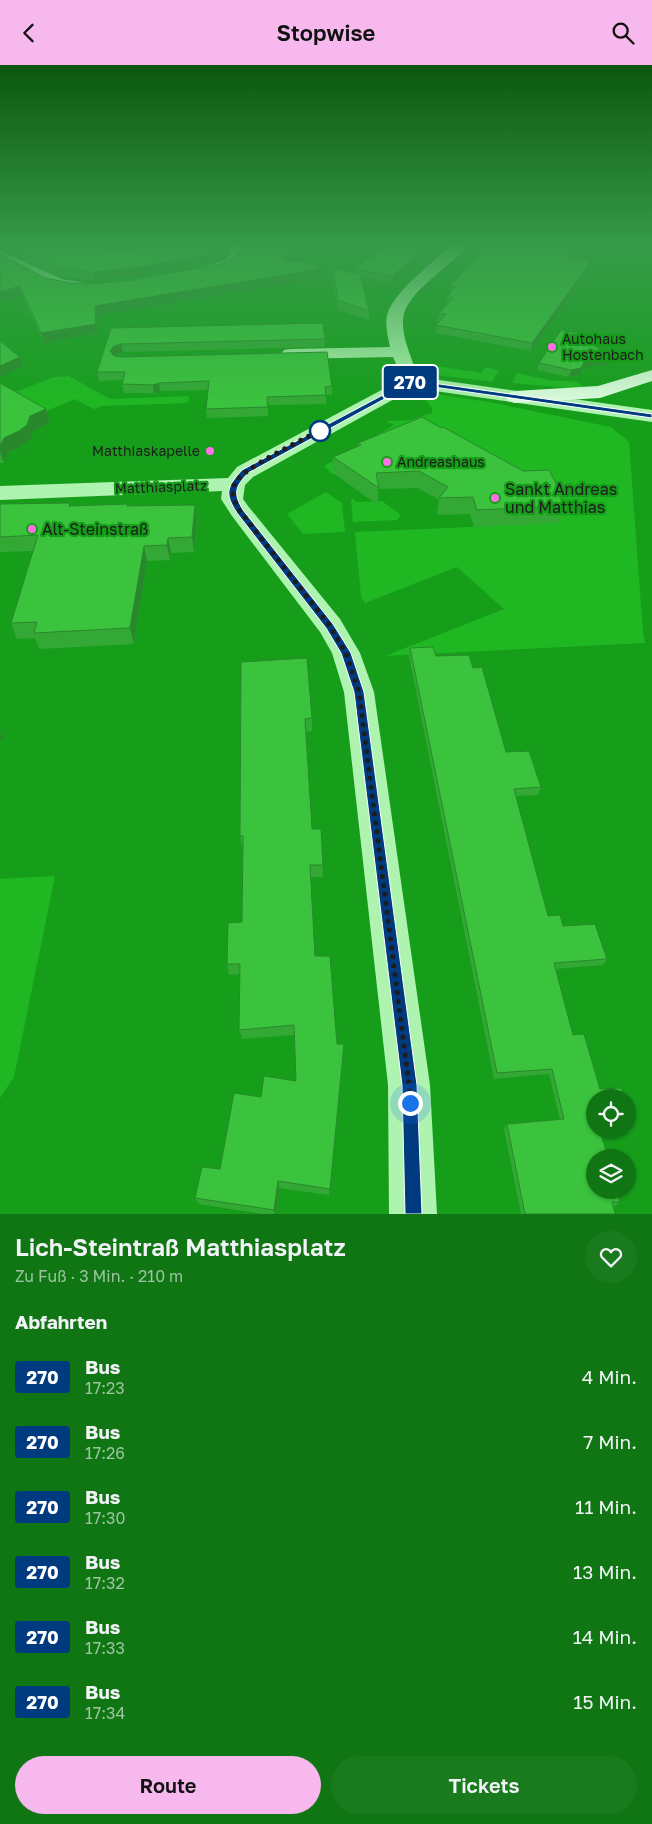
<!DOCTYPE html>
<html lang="de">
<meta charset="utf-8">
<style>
:root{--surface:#107614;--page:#197b1d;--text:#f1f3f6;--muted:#9cc4a0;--accent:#f7b8ee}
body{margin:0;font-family:"Golos Text",sans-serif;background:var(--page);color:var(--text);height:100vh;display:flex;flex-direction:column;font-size:19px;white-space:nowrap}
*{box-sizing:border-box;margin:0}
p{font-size:16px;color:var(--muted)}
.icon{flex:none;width:28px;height:28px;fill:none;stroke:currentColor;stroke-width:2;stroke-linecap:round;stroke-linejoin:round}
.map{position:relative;height:1149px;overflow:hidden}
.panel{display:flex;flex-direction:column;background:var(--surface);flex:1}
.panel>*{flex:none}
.badge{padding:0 10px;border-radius:4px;font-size:18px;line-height:32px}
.tools{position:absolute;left:586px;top:1024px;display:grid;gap:10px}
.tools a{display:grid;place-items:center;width:50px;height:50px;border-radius:50%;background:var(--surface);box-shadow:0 1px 4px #0004;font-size:25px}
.you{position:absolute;width:25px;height:25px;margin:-12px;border:4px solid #fff;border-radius:50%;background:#1a73e8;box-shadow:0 0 0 8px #1a73e833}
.map>.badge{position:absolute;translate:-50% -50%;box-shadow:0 0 0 2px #fff}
h2{padding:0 15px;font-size:19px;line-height:45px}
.round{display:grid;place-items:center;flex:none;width:52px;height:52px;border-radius:26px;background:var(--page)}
.overview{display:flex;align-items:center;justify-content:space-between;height:85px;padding:0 15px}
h1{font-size:24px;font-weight:600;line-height:38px}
.cta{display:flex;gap:10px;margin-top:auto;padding:10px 15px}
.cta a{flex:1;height:58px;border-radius:30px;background:var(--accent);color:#111;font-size:20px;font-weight:600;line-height:58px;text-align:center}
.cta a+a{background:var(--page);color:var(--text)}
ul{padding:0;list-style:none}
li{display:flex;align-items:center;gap:15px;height:65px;padding:0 15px}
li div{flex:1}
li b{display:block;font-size:19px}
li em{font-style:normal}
li .badge{min-width:55px;font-weight:700;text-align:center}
header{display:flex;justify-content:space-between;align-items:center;height:65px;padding:0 15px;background:var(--accent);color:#111;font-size:22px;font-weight:600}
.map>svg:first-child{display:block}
.green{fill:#1fb722}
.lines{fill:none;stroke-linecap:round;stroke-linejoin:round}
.minor{fill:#aef3af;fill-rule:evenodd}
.secondary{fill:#ddfddf;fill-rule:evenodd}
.wall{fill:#33a835}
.shaded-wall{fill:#29882b}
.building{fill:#3bc33e;stroke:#29882b}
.line{fill:#003b80;stroke:#fff}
.walk{stroke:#1d1d1d;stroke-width:5;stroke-dasharray:0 9}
.poi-dot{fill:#ff70e4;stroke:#169e1b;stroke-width:2}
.stop-dot{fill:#fff;stroke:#003b80;stroke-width:2.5}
.labels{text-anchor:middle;stroke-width:4.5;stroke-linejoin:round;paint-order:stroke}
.far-poi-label{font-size:14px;fill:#1d1d1d;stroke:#169e1b;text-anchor:start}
.far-street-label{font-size:14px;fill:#1d1d1d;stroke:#169e1b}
.poi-label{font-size:16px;fill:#1d1d1d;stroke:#169e1b;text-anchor:start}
</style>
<header><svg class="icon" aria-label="back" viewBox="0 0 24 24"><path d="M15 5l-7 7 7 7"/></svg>Stopwise<svg class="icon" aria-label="search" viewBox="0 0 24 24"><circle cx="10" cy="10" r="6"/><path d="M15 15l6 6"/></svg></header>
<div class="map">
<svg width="652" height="1149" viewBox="0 0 652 1149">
<rect width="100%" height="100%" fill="#169e1b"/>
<g class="green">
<polygon points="437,301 481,308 485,302 499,305 492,317 430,309"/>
<polygon points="517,308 549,315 578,317 584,323 567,323 512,318"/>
<polygon points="69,311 110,334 189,331 188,338 102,341 94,344 75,334 37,350 0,333 54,312"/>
<polygon points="434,329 489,337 611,362 629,377 643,567 645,578 385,591 504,544 457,502 365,538 361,532 355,467 559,458 360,396 332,409 324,401 394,360 386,356 410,355 432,348 432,343 426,335"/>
<polygon points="326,427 342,438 345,467 303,469 287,449"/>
<polygon points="351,434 355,434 355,437 382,436 401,450 397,455 353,457"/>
<polygon points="55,811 14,1012 0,1033 0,814"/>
</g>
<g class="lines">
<g class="minor">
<polygon points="228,179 242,179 245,188 234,202 202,210 197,209 195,206 197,203 224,196 231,188"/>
<path d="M454,179H469C453,201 404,227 403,255C402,272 410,288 415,304L412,308L406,309L400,308L393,292L290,294L284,293L281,289L284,285L290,284L390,282C388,271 384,258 388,247C396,225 435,195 454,179Z"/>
<path d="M0,186L62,214L90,219L93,222L90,225C63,232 24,207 0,195Z"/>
<polygon points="411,311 652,345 652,357 414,323 253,412 245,420 243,434 248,441 340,554 360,588 374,627 430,1020 437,1149 389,1149 388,1020 344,627 332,588 320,567 232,451 221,434 222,426 0,435 0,421 228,413 237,402 404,313"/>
</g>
<polygon class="secondary" points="652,305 652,316 600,333 515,338 508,336 505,332 508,328 515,326 598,321"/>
</g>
<g class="wall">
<polygon points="0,179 90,179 106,188 228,188 213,197 137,211 95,215 62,212 0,185"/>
<polygon points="244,179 292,179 295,187 296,195 294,196 320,201 320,213 97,250 98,268 44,278 22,230 0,237 0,189 45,213 71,218 91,219 133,215 220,199 236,191 244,181"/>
<polygon points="386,179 451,179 443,186 432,184 393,218 361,212 369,246 369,255 338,245 332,212 333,204 356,208 356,204"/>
<polygon points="466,179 577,179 568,192 591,202 531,286 436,268 436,260 439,257 438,257 438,249 447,240 446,239 447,232 450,229 450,221 480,191 463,189 464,182"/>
<polygon points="111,263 325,274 325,282 123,287 116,289 114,291 121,292 332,321 332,330 326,330 326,339 268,340 268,351 207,353 206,344 208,325 160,326 154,328 124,328 122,319 123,315 99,316 97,307"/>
<polygon points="594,278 593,279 608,299 584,303 580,310 569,312 537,305 539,298"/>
<polygon points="0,318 46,344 50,358 34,365 31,374 24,380 8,387 4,398 0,398"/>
<polygon points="441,363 561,428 560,432 564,441 559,458 474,462 470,449 437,450 439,435 418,423 378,424 378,440 333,408 333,392 358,381 358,378"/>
<polygon points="0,439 71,441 195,440 197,455 194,487 171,488 170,495 147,496 134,579 39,584 35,573 17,574 11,558 33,486 0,487"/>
<polygon points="410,583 436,591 506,687 541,722 538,730 516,731 548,851 563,861 607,894 603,900 555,904 595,1065 628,1065 628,1044 633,1063 628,1068 601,1070 620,1137 615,1141 613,1141 615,1149 521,1149 504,1064 507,1059 560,1055 549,1009 494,1014 409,591"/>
<polygon points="241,597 312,653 312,666 306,667 312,764 323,800 323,812 311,812 315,891 337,979 344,979 329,1130 279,1123 276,1149 262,1149 199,1139 195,1133 220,1104 261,1032 296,1016 294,970 242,974 239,965 240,909 229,910 227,899 242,857 243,783 242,783 240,771"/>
</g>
<g class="shaded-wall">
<polygon points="430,179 432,179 432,184 393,218 393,211"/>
<polygon points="444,179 451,179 443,186"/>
<polygon points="574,179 577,179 563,198 565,191"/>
<polygon points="227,180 228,188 213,197 137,211 95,215 93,207"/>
<polygon points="295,187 296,195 284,203 284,194"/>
<polygon points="592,195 591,202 531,286 532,278"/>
<polygon points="320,204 320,213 97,250 98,268 44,278 41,268 95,241"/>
<polygon points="20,221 22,230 0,237 0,227"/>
<polygon points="121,279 123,287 116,289 112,294 110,286 114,281"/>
<polygon points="20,292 23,301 0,312 0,301"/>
<polygon points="609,292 608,299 584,303 580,310 569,312 571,305 585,296"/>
<polygon points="159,318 160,326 154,328 153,320"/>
<polygon points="46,344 50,358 34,365 31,374 24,380 8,387 4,398 0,387 0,381 4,373 30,351"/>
<polygon points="195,440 197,455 194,487 192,472"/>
<polygon points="168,473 171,488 170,495 167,480"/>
<polygon points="144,481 147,496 134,579 130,563"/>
<polygon points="0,666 3,673 0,675"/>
<polygon points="344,979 343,989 329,1130 330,1124"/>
<polygon points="278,1116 279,1123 276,1149 275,1149 274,1145"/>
</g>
<g class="building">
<polygon points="6,179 90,179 104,185 106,188 166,179 227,179 227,180 213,189 135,203 93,207 60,203"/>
<polygon points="246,179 292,179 295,187 284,194 320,201 320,204 95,241 96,259 41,268 20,221 0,227 0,189 45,213 71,218 91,219 133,215 220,199 236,191"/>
<polygon points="386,179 430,179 393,211 356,204"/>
<polygon points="466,179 574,179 565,191 592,195 532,278 436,260 446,249 438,249 453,233 447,232 456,222 450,221 486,185 464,182"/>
<polygon points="333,204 360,209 369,246 338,235"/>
<polygon points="323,258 325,274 121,279 114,281 110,286 114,291 121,292 327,287 332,321 325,322 326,330 267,332 268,342 206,344 209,316 159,318 153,320 122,319 125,307 97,307 111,263"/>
<polygon points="561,265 595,271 591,278 609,292 585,296 581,303 571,305 539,298"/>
<polygon points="0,276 20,292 0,301"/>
<polygon points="0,318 46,344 30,351 27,360 19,366 4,373 0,381"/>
<polygon points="422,352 441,363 443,362 523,406 549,405 561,428 558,428 564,441 477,445 473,432 439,433 448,422 419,406 376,408 379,423 333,392 361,380 358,378"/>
<polygon points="70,438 69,441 127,439 127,441 195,440 192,472 168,473 167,480 144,481 130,563 34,568 37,557 11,558 38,470 0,472 0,439"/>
<polygon points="433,582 436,591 469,590 473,603 482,602 506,687 529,686 541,722 514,724 548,851 560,850 563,861 595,859 607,894 554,898 573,970 584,969 600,1024 621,1023 624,1032 595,1032 595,1065 611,1065 600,1066 608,1092 595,1092 595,1125 617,1125 620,1137 612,1137 615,1149 525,1149 507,1059 564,1054 552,1004 497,1008 410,583"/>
<polygon points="307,593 312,653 305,654 312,764 321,764 323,800 310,800 315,891 330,891 337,979 344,979 330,1124 278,1116 274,1145 195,1133 202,1102 220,1104 234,1028 261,1032 264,1011 296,1016 294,960 239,965 240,899 227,899 228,858 242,857 243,771 240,771 241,597"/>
<polygon points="628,1044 633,1063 628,1064"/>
</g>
<linearGradient id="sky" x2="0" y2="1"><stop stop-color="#0c570f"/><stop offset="0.53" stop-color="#369b4a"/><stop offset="1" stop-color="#369b4a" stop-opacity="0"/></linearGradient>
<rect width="652" height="340" fill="url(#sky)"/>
<path class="line" d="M411,315L652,349V353L412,319L248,408C235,422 233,428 243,445L333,559L351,588L364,627L417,1020L422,1149H405L402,1020L354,627L341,588L326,563L237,448C224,428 227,422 242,405Z"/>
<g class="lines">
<path class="walk" d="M320,366L326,362C309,372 239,404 234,420C231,431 235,437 240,446L330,561L346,588L359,627L409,1020L410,1038"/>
</g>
<g class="poi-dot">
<circle cx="552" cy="282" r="5"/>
<circle cx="210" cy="386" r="5"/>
<circle cx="387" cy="397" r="5"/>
<circle cx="495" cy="433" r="5"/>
<circle cx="32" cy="464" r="5"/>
</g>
<circle class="stop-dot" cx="320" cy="366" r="10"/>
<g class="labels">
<g class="far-poi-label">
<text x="562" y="279">Autohaus<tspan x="562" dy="16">Hostenbach</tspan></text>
<text x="200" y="391" text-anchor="end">Matthiaskapelle</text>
<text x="397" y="402">Andreashaus</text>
</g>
<g class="far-street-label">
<text transform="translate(161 422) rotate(-2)" y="5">Matthiasplatz</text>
</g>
<g class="poi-label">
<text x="505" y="430">Sankt Andreas<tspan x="505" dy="18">und Matthias</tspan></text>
<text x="42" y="470">Alt-Steinstraß</text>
</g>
</g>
</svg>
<div class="tools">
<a><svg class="icon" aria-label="locate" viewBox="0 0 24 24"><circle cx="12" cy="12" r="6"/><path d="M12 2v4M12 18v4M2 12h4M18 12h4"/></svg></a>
<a><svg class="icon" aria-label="layers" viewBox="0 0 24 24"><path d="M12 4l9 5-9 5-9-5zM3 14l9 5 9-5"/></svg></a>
</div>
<div class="you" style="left:410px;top:1038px"></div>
<b class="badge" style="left:410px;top:317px;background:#003b80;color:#fff">270</b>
</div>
<section class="panel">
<div class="overview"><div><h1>Lich-Steintraß Matthiasplatz</h1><p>Zu Fuß · 3 Min. · 210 m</p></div><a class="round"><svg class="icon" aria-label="heart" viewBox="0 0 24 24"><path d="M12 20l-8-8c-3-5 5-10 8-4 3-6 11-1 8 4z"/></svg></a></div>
<h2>Abfahrten</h2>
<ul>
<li><span class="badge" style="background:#003b80;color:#fff">270</span><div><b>Bus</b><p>17:23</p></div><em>4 Min.</em></li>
<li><span class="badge" style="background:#003b80;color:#fff">270</span><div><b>Bus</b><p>17:26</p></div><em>7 Min.</em></li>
<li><span class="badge" style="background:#003b80;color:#fff">270</span><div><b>Bus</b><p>17:30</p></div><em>11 Min.</em></li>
<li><span class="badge" style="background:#003b80;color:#fff">270</span><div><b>Bus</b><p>17:32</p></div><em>13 Min.</em></li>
<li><span class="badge" style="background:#003b80;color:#fff">270</span><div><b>Bus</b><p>17:33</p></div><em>14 Min.</em></li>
<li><span class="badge" style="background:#003b80;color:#fff">270</span><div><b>Bus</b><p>17:34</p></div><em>15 Min.</em></li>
</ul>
<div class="cta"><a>Route</a><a>Tickets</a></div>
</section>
